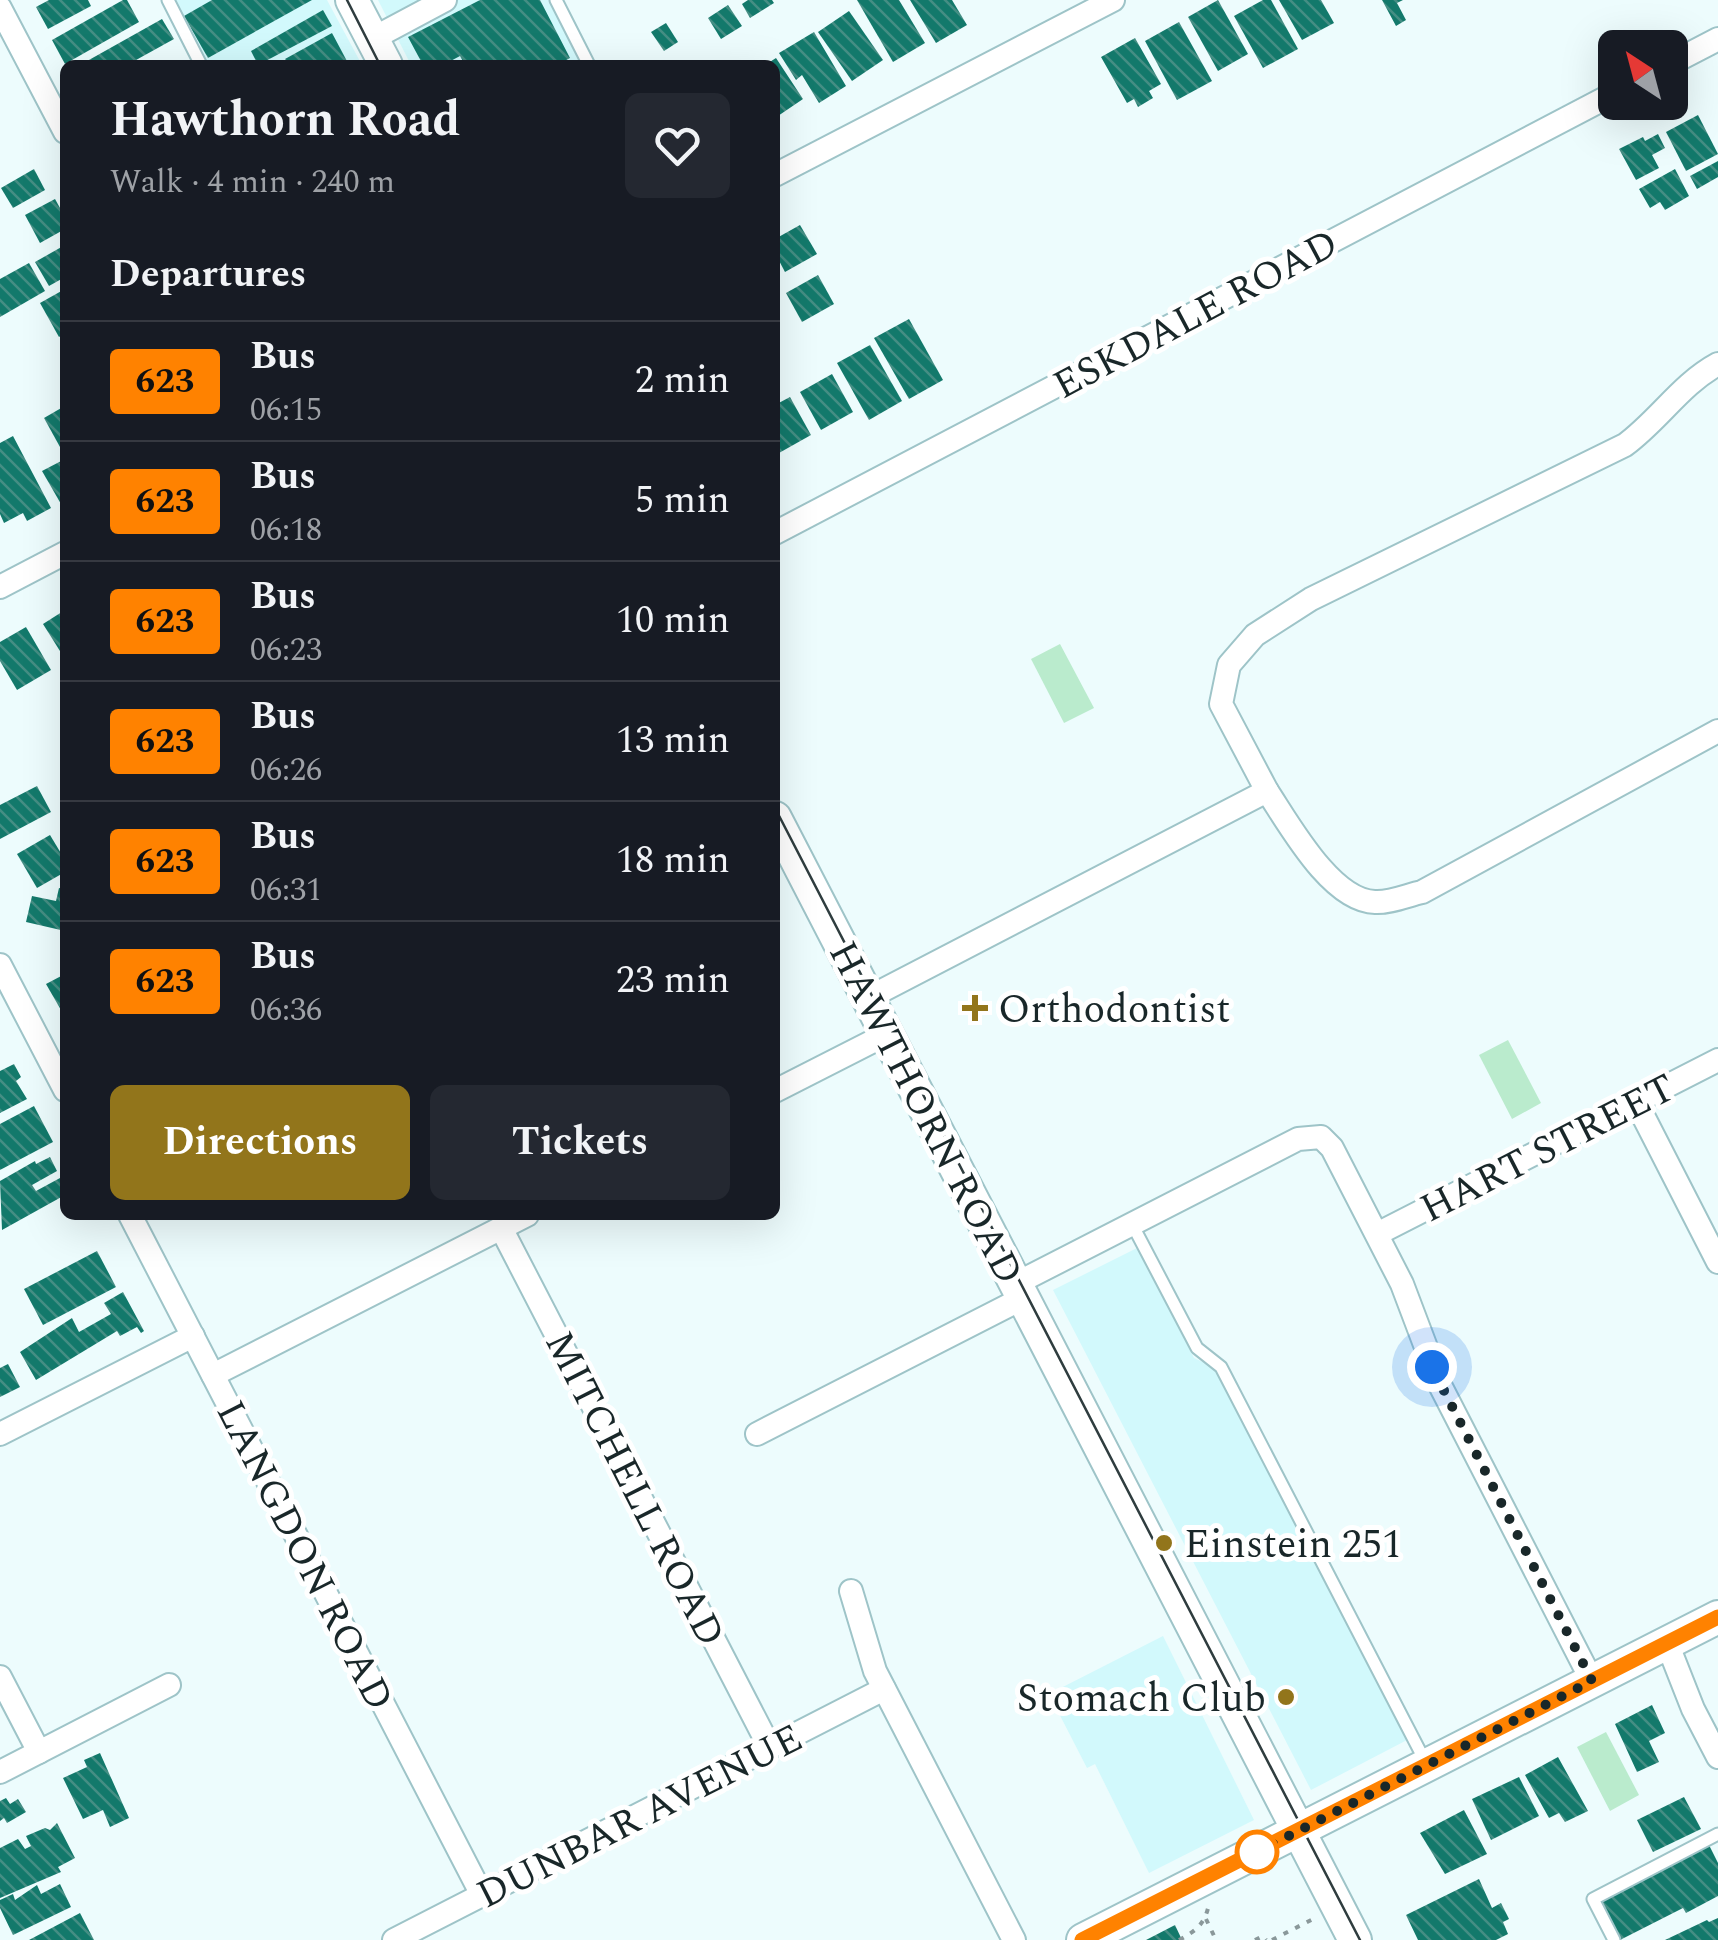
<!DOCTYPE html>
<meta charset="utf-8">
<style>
:root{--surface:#171b24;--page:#242831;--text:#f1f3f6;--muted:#9ea1a6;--line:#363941;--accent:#92751b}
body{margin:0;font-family:Spectral,serif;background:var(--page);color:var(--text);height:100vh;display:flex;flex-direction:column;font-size:38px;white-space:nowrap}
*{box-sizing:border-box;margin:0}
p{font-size:32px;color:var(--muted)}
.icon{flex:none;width:55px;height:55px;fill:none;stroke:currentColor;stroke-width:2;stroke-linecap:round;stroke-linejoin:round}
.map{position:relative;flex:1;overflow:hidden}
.side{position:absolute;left:60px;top:60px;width:720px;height:1160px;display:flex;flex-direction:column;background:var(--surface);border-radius:15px;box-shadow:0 10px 40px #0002}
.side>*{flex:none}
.badge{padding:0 20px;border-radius:8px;font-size:35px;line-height:65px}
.needle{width:65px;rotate:324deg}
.controls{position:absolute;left:1598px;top:30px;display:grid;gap:20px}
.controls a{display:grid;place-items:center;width:90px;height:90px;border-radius:15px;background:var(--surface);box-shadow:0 10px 40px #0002;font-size:50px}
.you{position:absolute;width:50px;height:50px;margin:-25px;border:8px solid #fff;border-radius:50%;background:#1a73e8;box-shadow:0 0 0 15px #1a73e833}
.map>.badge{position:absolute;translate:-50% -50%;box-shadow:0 0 0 5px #fff}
h2{padding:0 50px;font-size:38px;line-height:90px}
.round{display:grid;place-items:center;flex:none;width:105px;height:105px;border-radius:15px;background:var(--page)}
.summary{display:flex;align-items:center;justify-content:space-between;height:170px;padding:0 50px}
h1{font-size:48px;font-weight:700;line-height:75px}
.primary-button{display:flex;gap:20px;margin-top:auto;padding:20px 50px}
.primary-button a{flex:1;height:115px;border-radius:15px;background:var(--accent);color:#fff;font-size:40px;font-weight:700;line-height:115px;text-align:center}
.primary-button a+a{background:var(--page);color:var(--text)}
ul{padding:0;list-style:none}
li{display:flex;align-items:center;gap:30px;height:120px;padding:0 50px;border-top:2px solid var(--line)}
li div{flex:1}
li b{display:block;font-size:38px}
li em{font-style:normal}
li .badge{min-width:110px;font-weight:700;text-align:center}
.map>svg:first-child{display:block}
.built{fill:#d2f9fc}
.green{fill:#baebcd}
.building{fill:url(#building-back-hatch)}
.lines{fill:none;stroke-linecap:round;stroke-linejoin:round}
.service-casing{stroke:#9ec4c8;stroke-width:15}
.minor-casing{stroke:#9ec4c8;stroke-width:26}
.secondary-casing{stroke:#9ec4c8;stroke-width:36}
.path{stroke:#8a989a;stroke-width:4;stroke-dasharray:5 8;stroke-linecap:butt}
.service{stroke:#fff;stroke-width:11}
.minor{stroke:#fff;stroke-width:22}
.secondary{stroke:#fff;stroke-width:32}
.tram{stroke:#2f3d3f;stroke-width:2.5}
.line-casing{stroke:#fff;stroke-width:22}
.line{stroke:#ff8200;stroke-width:15}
.walk{stroke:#192729;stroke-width:10;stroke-dasharray:0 18}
.poi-dot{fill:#92751b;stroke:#fff;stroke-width:4}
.stop-dot{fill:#fff;stroke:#ff8200;stroke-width:5}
.labels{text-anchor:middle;stroke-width:10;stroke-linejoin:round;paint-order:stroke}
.street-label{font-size:40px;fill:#192729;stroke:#fff}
.poi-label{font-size:40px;fill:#192729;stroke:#fff;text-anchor:start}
</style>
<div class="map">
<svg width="1718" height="1940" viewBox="0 0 1718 1940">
<defs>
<pattern id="building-back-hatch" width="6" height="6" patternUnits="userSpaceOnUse" patternTransform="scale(2.5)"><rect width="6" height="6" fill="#13796b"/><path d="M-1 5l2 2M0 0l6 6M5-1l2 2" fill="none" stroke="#458e84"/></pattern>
</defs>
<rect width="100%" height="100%" fill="#edfcfd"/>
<g class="built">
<polygon points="174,0 327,0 362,65 208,65"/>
<polygon points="378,0 561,0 595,65 411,65"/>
<polygon points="1139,1247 1194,1358 1218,1369 1409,1739 1311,1790 1053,1290"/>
<polygon points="1163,1636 1254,1820 1149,1873 1095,1764 1087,1768 1049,1694"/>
</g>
<g class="green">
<polygon points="1060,644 1094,708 1064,723 1031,659"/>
<polygon points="1508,1040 1541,1103 1512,1119 1479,1055"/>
<polygon points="1606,1732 1639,1795 1610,1811 1577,1747"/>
</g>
<g class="building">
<polygon points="49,0 88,0 91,6 48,29 36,7"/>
<polygon points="123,0 127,0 139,22 65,64 52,40"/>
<polygon points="212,0 312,0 208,58 184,16"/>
<polygon points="480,0 540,0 570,58 557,65 465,65 460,56 443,65 423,65 408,37"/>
<polygon points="748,0 772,0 774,3 750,18 742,4"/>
<polygon points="857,0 899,0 925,43 893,62"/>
<polygon points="910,0 952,0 967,25 936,43"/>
<polygon points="1218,0 1248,54 1218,71 1188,17"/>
<polygon points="1263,0 1271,0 1298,49 1263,68 1234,16"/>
<polygon points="1279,0 1321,0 1334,23 1302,40"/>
<polygon points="1382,0 1403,0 1397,3 1406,20 1396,26"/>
<polygon points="728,5 742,26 721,39 708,18"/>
<polygon points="323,10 332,26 258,65 251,51"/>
<polygon points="849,11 883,60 852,81 818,32"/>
<polygon points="162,19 174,39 127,65 80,65"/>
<polygon points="1179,22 1212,81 1177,100 1145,41"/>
<polygon points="666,23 678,42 664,51 651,32"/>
<polygon points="814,32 846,86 819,103 802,75 796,80 779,53"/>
<polygon points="332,33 349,65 289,65 285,59"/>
<polygon points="1135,38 1161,84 1149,91 1153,98 1138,107 1134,99 1127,103 1101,57"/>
<polygon points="776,58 803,99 775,118 775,65 765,65"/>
<polygon points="1698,115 1718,154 1686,171 1666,132"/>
<polygon points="1658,134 1665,148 1652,155 1659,168 1636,180 1619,149 1643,137 1645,141"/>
<polygon points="1718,161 1718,177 1697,189 1690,176"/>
<polygon points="34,169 45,190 13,208 1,188"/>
<polygon points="1675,169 1689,196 1665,210 1660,202 1650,208 1639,189"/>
<polygon points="55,199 65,217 65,229 40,243 25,215"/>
<polygon points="800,225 817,254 785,272 775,253 775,239"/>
<polygon points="65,245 65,277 49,286 35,262"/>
<polygon points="29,263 45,291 0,317 0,279"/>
<polygon points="818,275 834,304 802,322 786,293"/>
<polygon points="65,289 65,333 59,337 40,303"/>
<polygon points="909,319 943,380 909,399 874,338"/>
<polygon points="870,345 902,401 869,420 837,363"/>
<polygon points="832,374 853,412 821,430 800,392"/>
<polygon points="790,397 811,435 779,453 775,445 775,405"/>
<polygon points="63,407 65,444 60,447 44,418"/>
<polygon points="13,436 51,508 27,521 23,513 4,523 0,514 0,443"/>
<polygon points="65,459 65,502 61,504 42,471"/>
<polygon points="65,610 65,659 43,624"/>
<polygon points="26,627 51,670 17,690 0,661 0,642"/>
<polygon points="37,786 51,812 0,839 0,805"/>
<polygon points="50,835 65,860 65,872 37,888 17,854"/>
<polygon points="59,888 65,889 65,931 26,922 32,896 56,901"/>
<polygon points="65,974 65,1017 46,984"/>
<polygon points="14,1064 21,1077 16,1081 27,1099 0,1113 0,1071"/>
<polygon points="34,1106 53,1142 0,1170 0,1124"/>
<polygon points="50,1157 57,1171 32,1185 36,1191 60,1178 65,1195 2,1230 0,1181 35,1161 36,1164"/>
<polygon points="97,1251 116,1287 43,1325 24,1289"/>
<polygon points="123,1292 144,1331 141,1333 137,1327 120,1336 117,1331 36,1380 20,1352 72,1318 79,1332 111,1314 104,1303"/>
<polygon points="8,1364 20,1387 0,1397 0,1368"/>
<polygon points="1652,1705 1665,1733 1649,1741 1659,1762 1637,1772 1615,1724"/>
<polygon points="100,1753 129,1818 110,1827 103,1810 83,1819 63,1778 87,1767 84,1760"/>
<polygon points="1558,1757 1588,1811 1565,1822 1559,1813 1549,1818 1525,1775"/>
<polygon points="1519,1777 1539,1816 1491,1840 1472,1799"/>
<polygon points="1684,1797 1701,1829 1653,1852 1637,1820"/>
<polygon points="6,1798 10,1804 18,1799 26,1812 7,1823 4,1818 0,1821 0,1801"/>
<polygon points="1464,1810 1487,1854 1445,1874 1420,1833"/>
<polygon points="57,1823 75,1858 58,1867 61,1872 0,1898 0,1848 18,1839 25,1849 31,1846 26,1836 45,1828 50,1830"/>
<polygon points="1709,1845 1718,1863 1718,1896 1686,1913 1683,1908 1620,1940 1601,1900"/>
<polygon points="1479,1879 1492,1908 1501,1903 1509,1919 1503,1922 1508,1934 1496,1940 1418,1940 1406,1915"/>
<polygon points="60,1884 71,1907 13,1935 0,1908 0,1900 13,1894 15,1900 37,1885 41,1894"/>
<polygon points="80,1913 94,1940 29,1940"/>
<polygon points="1718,1918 1718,1940 1665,1940 1707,1920 1709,1922"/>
<polygon points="1175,1925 1182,1940 1146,1940"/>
</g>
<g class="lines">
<g class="service-casing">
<g id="service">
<polyline points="168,0 201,65"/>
<polyline points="556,0 589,65"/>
<polyline points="1132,1224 1197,1348 1221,1367 1425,1761"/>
<polyline points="1614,1940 1593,1899 1718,1834"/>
</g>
</g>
<g class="minor-casing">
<g id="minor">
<polyline points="0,8 65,132"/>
<polyline points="372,39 445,0"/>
<polyline points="1670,64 1718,39"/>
<polyline points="775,175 1113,0"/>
<polyline points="775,533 1615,93"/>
<polyline points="0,587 65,553"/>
<path d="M1267,791L1221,704L1229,665L1255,635L1311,599L1625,445C1659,420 1681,384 1718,364"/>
<polyline points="0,965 65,1090"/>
<path d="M868,998L1267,791C1289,824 1331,901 1375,902C1390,903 1408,895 1422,892L1718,731"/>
<polyline points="775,1091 887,1034"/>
<polyline points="1636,1102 1718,1262"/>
<polyline points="130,1215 482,1895"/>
<polyline points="501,1228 770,1748"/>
<polyline points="1377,1234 1718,1060"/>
<polyline points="1015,1284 1298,1139 1321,1137 1332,1148 1402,1284 1441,1387 1592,1681"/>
<polyline points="213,1375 527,1215"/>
<polyline points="0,1434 193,1336"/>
<polyline points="757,1434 1023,1298"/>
<polyline points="851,1591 875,1671 1014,1940"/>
<polyline points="1667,1643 1693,1709 1718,1757"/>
<polyline points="0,1677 39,1752"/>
<polyline points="0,1772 169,1685"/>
<polyline points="394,1940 884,1689"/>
</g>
</g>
<g class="secondary-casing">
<g id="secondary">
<polyline points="352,0 386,65"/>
<polyline points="775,818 1355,1940"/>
<polyline points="1083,1940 1718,1617"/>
</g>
</g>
<g class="path">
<polyline points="1206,1919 1216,1940"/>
<path d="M1179,1940C1196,1931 1205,1924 1209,1904"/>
<polyline points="1255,1940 1263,1936 1266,1940"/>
<polyline points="1272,1940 1315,1918"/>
</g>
<use href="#service" class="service"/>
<use href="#minor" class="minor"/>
<use href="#secondary" class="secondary"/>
<g class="tram">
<polyline points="347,0 380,65"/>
<polyline points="775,808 1360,1940"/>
</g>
</g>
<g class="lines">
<g class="line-casing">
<polyline id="line" points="1082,1940 1718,1617"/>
</g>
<use href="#line" class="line"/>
<polyline class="walk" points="1257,1852 1592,1681 1432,1367"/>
</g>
<g class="poi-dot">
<path d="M970 993h10v10h10v10h-10v10h-10v-10h-10v-10h10z"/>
<circle cx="1164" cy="1543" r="10"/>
<circle cx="1286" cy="1697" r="10"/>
</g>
<circle class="stop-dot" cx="1257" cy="1852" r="20"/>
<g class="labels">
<g class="street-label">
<text transform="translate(1195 313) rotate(-28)" y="14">ESKDALE ROAD</text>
<text transform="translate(927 1112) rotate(63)" y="14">HAWTHORN ROAD</text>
<text transform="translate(1547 1147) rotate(-27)" y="14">HART STREET</text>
<text transform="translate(636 1488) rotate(63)" y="14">MITCHELL ROAD</text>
<text transform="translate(306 1555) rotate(63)" y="14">LANGDON ROAD</text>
<text transform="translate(639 1815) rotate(-27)" y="14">DUNBAR AVENUE</text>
</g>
<g class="poi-label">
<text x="998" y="1022">Orthodontist</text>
<text x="1184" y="1557">Einstein 251</text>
<text x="1266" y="1711" text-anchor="end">Stomach Club</text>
</g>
</g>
</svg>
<div class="controls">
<a><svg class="needle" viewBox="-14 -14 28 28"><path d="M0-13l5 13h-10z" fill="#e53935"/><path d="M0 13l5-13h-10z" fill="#9ea1a6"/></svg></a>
</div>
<div class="you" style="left:1432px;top:1367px"></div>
<section class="side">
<div class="summary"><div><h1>Hawthorn Road</h1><p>Walk · 4 min · 240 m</p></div><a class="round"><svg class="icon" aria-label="heart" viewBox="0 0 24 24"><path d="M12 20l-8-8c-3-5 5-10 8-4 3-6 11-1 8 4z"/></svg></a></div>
<h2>Departures</h2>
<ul>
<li><span class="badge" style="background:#ff8200;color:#111">623</span><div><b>Bus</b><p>06:15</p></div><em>2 min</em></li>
<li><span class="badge" style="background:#ff8200;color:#111">623</span><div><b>Bus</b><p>06:18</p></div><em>5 min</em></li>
<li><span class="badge" style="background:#ff8200;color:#111">623</span><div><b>Bus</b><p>06:23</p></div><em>10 min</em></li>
<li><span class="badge" style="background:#ff8200;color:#111">623</span><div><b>Bus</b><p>06:26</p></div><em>13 min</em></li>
<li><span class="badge" style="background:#ff8200;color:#111">623</span><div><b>Bus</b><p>06:31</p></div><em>18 min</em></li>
<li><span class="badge" style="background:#ff8200;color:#111">623</span><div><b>Bus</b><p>06:36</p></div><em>23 min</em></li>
</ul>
<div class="primary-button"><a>Directions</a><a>Tickets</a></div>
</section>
</div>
